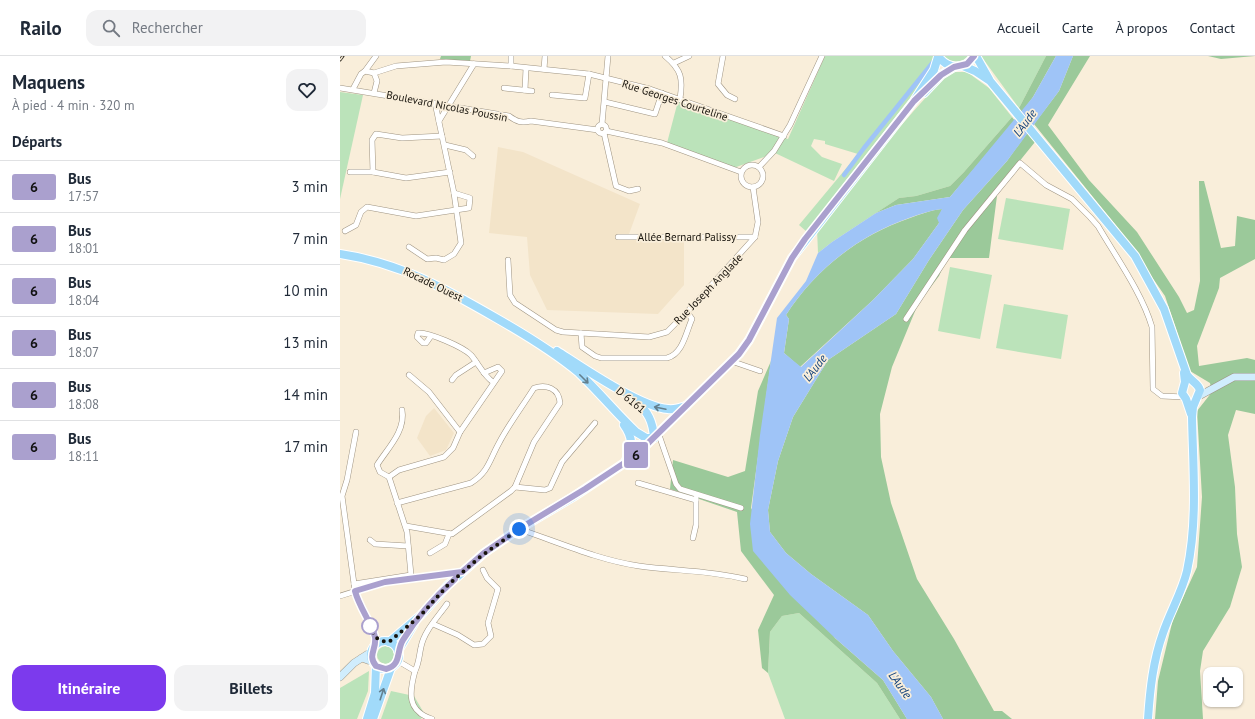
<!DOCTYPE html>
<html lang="fr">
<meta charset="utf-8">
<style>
:root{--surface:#fff;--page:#f2f2f3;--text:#1f2937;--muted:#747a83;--line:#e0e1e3;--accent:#7c3aed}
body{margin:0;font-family:"PT Sans",sans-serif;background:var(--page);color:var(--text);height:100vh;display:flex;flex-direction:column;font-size:15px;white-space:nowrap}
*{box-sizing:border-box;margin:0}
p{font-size:13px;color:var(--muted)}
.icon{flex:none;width:22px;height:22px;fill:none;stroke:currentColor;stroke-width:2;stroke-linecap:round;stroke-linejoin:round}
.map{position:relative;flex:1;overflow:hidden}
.drawer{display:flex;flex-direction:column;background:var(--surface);width:340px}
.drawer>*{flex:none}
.badge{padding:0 8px;border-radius:3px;font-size:14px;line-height:26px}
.tools{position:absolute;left:863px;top:611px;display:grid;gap:8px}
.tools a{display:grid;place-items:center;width:40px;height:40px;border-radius:8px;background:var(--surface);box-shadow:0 1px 3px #0004;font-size:20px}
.you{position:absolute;width:20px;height:20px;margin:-10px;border:3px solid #fff;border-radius:50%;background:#1a73e8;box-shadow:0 0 0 6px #1a73e833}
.map>.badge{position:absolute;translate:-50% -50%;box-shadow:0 0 0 2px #fff}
h2{padding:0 12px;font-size:15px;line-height:36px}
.round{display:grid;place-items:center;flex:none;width:42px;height:42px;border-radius:12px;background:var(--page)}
.summary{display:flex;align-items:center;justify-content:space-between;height:68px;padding:0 12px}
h1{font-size:19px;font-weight:700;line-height:30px}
.button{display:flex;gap:8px;margin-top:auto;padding:8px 12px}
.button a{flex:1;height:46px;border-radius:12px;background:var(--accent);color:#fff;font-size:16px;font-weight:700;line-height:46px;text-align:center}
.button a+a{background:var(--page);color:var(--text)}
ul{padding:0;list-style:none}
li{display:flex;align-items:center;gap:12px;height:52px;padding:0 12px;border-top:1px solid var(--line)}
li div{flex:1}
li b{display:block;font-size:15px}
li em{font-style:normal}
li .badge{min-width:44px;font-weight:700;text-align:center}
header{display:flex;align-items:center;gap:24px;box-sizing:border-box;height:56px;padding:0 20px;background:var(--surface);border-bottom:1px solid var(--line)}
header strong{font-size:19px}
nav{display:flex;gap:22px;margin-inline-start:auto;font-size:14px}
.search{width:280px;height:36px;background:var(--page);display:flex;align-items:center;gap:10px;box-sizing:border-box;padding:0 14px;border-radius:12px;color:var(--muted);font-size:15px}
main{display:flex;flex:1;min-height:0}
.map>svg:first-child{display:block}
.built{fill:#f3e4c9}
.green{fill:#bbe3ba}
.forest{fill:#9bc99a}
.water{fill:#9fc4f7;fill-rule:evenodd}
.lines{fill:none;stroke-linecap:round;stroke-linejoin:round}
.canal{stroke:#9fc4f7;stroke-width:4.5}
.street-casing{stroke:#9f9482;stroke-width:6}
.secondary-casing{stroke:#9f9482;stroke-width:8}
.primary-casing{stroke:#fff;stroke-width:10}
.street{stroke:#fff;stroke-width:5}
.secondary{stroke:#d0edfd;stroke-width:7}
.primary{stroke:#a1dafa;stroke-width:8}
.rail-casing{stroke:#343027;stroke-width:3}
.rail{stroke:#f9eeda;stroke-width:1.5;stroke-dasharray:4.5;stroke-linecap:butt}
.oneway{stroke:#63808f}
.line-casing{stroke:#fff;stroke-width:9}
.line{stroke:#aaa0ce;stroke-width:6}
.walk{stroke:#17130c;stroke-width:4;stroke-dasharray:0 7.2}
.stop-dot{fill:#fff;stroke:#aaa0ce;stroke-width:2}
.labels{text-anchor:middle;stroke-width:3.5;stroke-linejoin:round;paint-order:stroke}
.street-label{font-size:11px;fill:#17130c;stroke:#f9eeda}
.water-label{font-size:12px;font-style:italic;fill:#0f3f7a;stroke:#f9eeda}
</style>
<header>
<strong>Railo</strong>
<div class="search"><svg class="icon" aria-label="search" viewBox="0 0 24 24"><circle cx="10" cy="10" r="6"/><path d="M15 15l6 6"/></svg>Rechercher</div>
<nav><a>Accueil</a><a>Carte</a><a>À propos</a><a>Contact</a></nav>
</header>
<main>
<section class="drawer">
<div class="summary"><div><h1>Maquens</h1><p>À pied · 4 min · 320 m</p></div><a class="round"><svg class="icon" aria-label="heart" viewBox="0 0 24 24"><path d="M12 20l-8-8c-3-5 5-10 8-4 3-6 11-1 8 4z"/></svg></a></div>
<h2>Départs</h2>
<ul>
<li><span class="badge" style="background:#aaa0ce;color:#111">6</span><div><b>Bus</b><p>17:57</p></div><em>3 min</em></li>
<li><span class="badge" style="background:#aaa0ce;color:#111">6</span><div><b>Bus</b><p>18:01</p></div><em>7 min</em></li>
<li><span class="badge" style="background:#aaa0ce;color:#111">6</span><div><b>Bus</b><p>18:04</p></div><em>10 min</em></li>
<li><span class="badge" style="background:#aaa0ce;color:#111">6</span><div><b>Bus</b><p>18:07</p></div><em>13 min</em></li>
<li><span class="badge" style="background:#aaa0ce;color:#111">6</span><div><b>Bus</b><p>18:08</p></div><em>14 min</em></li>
<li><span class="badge" style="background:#aaa0ce;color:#111">6</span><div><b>Bus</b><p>18:11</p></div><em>17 min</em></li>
</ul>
<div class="button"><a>Itinéraire</a><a>Billets</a></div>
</section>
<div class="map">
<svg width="915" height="663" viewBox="0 0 915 663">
<rect width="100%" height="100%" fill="#f9eeda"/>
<g class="built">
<polygon points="158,91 183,96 300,148 289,178 344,177 344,229 318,258 207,254 190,219 187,181 149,177"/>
<polygon points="94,352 114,377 106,394 90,400 77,382 86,360"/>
</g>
<g class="green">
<polygon points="485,0 595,0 591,18 467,176 459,169 518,98 485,88 485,85 474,83 471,90 482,101 502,108 494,125 435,97 388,114 327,87 338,45 448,83"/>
<polygon points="602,0 631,0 627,5 612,8"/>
<polygon points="641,0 706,0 679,52"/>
<path d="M610,16H627L649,32L672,61L624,116L610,130L576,140L559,142L492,186L478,197L477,173C520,119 562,65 610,16Z"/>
<polygon points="0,36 23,39 0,143"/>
<polygon points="666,142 730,153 723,194 658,183"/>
<polygon points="610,211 652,219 640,283 598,275"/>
<polygon points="664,248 728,259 721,303 656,292"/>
<polygon points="459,557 537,627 560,663 445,663 428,617 430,576 442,560"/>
<circle cx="46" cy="599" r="9"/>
<polygon points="29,615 28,635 17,663 0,663 0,632"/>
<polygon points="51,635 74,640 84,657 81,663 41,663"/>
</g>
<g class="forest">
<polygon points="101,0 131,0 130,5 100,3"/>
<polygon points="706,0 716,0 693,41 682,56 679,52"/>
<polygon points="733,0 750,0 708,69 749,124 797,176 839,241 847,257 854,254 860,225 859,125 864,125 881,192 895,190 897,160 915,164 915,203 880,222 879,232 857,290 859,310 907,302 915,304 915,358 896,354 888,379 895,431 897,478 902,511 890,551 863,595 860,615 863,663 815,663 818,625 833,563 857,511 862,441 857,355 872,336 870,327 850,315 825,240 778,172 694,68 719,35"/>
<polygon points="868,0 915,0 881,3"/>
<polygon points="672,61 675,65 610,141 556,149 536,157 559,142 576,140 610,130 624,116"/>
<polygon points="687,77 695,86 658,132 649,202 607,202 599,220 578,248 552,311 540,358 541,401 551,447 577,523 614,583 654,655 662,655 672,663 603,663 591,641 553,595 528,559 471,518 446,497 430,476 428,454 438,405 453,361 488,304 556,258 589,204 623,154 667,105"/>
<path d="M602,153L599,167L573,203L533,244L460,311L444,297L449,263L446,259C475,214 519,179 570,162C581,158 591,154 602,153Z"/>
<polygon points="431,305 411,452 495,582 543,624 567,663 560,663 537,627 459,557 442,560 430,576 428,617 422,612 418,574 434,539 401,495 397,456 330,433 333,404 388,421 405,415 418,335"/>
</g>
<path class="water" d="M716,0H733L719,35L667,105L623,154L589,204L556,258L488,304L453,361L438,405L428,454L430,476L446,497L471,518L528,559L553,595L591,641L603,663H567L543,624L495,582L450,539L413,495L410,468L420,379L437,262L466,225L478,197L492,186L536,157L556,149L610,141L693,41ZM602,153L597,162L599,167L573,203L533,244L461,311L444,297L449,263L446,259C475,214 519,179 569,162C580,158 591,154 602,153Z"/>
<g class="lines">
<polyline class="canal" points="504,119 524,92 594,5"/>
<g class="street-casing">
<g id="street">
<path d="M325,0C342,14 343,23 340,43"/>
<polyline points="383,0 378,28 387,39 395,43"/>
<polyline points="334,7 349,0"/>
<polyline points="171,10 171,0"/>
<polyline points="204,13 205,0"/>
<polyline points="25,15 36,0"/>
<polyline points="34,17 56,10 106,6 171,10 249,18 310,33 444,80"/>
<path d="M0,32L169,60C177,66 181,67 191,65L258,74"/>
<polyline points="164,32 192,35"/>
<polyline points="13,33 21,18 25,15 34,17 37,25 34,37"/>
<polyline points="185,34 186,12"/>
<polyline points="212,39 245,42 249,18"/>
<polyline points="265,46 315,58 322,37"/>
<polyline points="99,65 134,8"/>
<polyline points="262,68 268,0"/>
<circle cx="262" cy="73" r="4.5"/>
<polyline points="266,75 322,87 401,116"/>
<polyline points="264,77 276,130 289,135 298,133"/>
<polyline points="105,89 126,94 133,100"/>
<circle cx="412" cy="120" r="11"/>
<polyline points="419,111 434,95 450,69 482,0"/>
<polyline points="10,116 33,116 66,122 110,116"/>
<polyline points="33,116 32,84 36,78 62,82 102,80"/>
<polyline points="5,175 16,169 21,156 27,151 76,160 129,152 130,142 114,137"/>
<polyline points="278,181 415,181"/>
<polyline points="69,191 87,203 96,202 104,204 114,198 121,187 114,137 95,47"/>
<polyline points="168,204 170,239 175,247 216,274 223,276 309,281 327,276 347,256 415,181 418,166 413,131"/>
<path d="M566,263L625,174L680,107L706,129L732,143L750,161L758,170C776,201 802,237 812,271L813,333L822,340L844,341"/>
<path d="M241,277L242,291L255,300L261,302H327C343,298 346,276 352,263L347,256"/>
<path d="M91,280L86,287H83L77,281L78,277C89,276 123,291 131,299C138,307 144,320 153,326"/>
<polyline points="391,305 420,315"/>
<polyline points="69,319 89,336 120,376"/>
<polyline points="112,324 116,319 136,306"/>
<path d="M16,376L7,424L2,440L15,535C19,554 35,571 35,590"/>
<polyline points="319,379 336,428 340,433 401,452"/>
<polyline points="49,421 59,414 104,401 113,392 120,376 162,315 158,311 144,317"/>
<polyline points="49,421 67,476 71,519 73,523"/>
<path d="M49,421L40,416L37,409C47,393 66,375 62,354"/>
<polyline points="298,427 356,444"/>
<polyline points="175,431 205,434 210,432 222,406 255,367"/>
<path d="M57,447L131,427C149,415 149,405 159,387C169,368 182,351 194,332C206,328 219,332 220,347L194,386L175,431L171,435L112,478L66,470"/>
<path d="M179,473C218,486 258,504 299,510C336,515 368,514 405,523"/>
<polyline points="353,482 356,469 356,442"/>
<polyline points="30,484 35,488 68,490"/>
<polyline points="90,497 105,488 109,478"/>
<polyline points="14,528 71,519"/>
<polyline points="0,540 45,526 120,517"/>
<polyline points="93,568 118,579 134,589 143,588 151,580 148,567 158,533 147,522 143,514"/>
<polyline points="35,581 42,586"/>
<path d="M58,605L75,615C69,637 67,655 92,663"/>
<path d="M75,615C79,607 79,600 81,591C84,575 98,561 107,548"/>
</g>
</g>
<g class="secondary-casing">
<g id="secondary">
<polyline points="859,340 894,321 915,321"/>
<polyline points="22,602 33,606"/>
<polyline points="0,621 14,607 31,596"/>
</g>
</g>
<g class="primary-casing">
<g id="primary">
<path d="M598,0C607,13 625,15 634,0"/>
<polyline points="636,0 649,23"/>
<path d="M623,10L635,15L650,25L795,200L824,253L847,319C851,325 858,327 860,334L853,351L852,361C853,412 858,464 847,515C842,536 830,556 823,577C813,605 810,633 808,663"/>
<polyline points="584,37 601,19 614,11"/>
<path d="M0,198C60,207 104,232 156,262C184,278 214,296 239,317C259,336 276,357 296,376L306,382H314"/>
<path d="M217,295C242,311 300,351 328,353C334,354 340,352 346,350"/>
<polyline points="844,317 845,326 842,337 846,343 851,358"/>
<path d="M295,345C308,355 313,366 314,382"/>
<path d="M284,369C292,380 294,392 286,404"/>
<circle cx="45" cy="599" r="14"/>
<polyline points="49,586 81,559 108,529 144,497 179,473 233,441 295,400 399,298 409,284 452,202 574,45 594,14 598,1"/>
<polyline points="58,595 74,568"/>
<polyline points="27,663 35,637 36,610"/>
<polyline points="33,663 51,612"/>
</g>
</g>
<use href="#street" class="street"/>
<use href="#secondary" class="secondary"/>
<use href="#primary" class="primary"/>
<g class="rail-casing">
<polyline id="rail" points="0,4 3,0"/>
</g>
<use href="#rail" class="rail"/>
</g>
<defs><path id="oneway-shaft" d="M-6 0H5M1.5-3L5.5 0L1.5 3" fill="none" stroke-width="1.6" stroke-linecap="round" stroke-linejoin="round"/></defs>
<g class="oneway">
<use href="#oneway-shaft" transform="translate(244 323) rotate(45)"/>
<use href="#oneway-shaft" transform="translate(320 352) rotate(-168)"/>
<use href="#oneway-shaft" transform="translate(42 638) rotate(-72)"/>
</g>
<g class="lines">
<g class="line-casing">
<path id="line" d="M115,523C96,540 77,561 63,584C56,595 62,609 46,613L36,610C27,599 37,593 35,581C32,568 19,551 15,535L45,526L122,516L144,497L179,473L245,433L295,400L399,298L409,284L452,202L465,183L574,45L601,19L614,11L627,8L634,0"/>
</g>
<use href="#line" class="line"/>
<path class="walk" d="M30,570L28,567C34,579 35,585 49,586L81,559L108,529L140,501L179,473"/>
</g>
<circle class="stop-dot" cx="30" cy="570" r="8"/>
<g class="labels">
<g class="street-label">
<text transform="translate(335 44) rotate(18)" y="4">Rue Georges Courteline</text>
<text transform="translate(107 50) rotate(11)" y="4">Boulevard Nicolas Poussin</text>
<text x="347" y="185">Allée Bernard Palissy</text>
<text transform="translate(93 228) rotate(26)" y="4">Rocade Ouest</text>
<text transform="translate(368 233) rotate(-46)" y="4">Rue Joseph Anglade</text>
<text transform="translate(291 344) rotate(39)" y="4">D 6161</text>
</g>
<g class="water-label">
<text transform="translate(685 67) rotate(-53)" y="4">L'Aude</text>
<text transform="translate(475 312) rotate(-52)" y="4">L'Aude</text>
<text transform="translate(560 629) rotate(54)" y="4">L'Aude</text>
</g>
</g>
</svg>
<div class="tools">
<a><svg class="icon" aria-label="locate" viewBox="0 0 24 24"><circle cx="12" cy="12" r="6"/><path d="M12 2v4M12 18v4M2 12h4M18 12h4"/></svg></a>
</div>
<div class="you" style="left:179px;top:473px"></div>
<b class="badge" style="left:296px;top:399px;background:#aaa0ce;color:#111">6</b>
</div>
</main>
